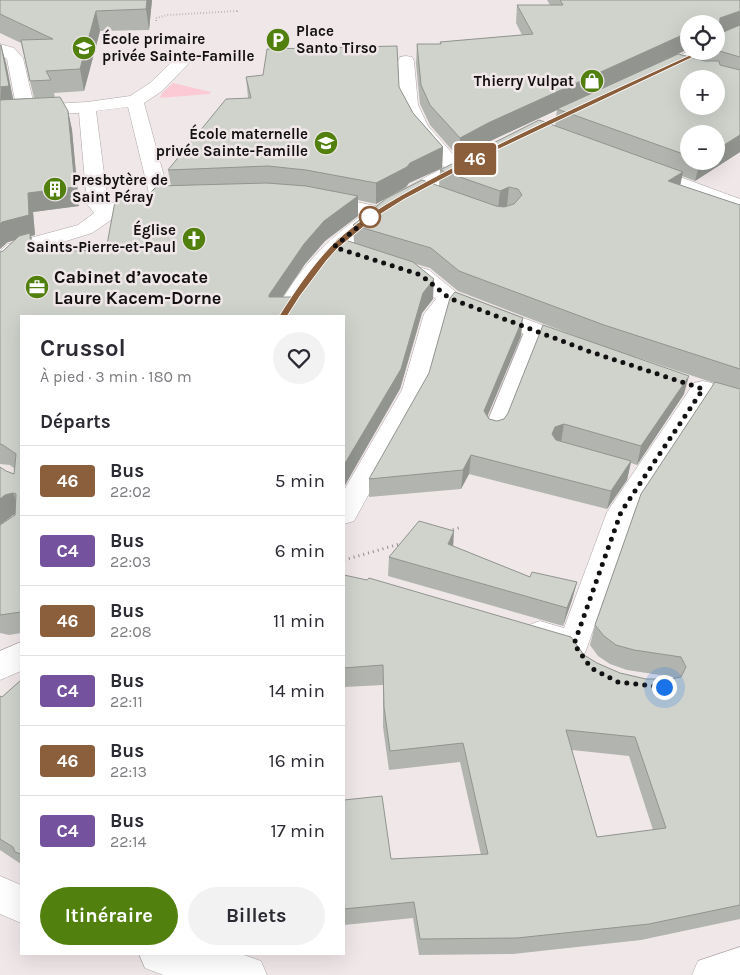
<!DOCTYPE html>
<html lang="fr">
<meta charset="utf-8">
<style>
:root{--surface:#fff;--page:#f2f2f3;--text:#2b2b33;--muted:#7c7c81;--line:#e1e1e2;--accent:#51800e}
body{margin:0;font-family:Karla,sans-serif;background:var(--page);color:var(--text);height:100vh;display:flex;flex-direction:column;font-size:19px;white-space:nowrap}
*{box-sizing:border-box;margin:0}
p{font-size:16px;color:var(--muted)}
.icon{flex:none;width:28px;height:28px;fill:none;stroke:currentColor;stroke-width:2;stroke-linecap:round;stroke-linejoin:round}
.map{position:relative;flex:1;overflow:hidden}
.panel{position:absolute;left:20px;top:315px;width:325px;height:640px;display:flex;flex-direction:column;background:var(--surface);border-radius:0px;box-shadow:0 5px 20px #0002}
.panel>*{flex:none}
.badge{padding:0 10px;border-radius:4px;font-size:18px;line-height:32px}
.buttons{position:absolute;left:680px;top:15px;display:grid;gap:10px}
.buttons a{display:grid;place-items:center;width:45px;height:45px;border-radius:50%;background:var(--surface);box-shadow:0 5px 20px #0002;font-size:25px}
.you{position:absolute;width:25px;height:25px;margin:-12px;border:4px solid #fff;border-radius:50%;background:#1a73e8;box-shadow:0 0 0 8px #1a73e833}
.map>.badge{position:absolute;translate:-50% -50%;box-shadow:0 0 0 2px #fff}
h2{padding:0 20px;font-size:19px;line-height:45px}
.round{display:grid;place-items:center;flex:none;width:52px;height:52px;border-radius:26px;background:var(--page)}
.overview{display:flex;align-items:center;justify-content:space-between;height:85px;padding:0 20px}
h1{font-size:24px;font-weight:700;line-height:38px}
.cta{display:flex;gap:10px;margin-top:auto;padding:10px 20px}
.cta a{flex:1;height:58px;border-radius:30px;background:var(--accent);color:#fff;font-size:20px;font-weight:700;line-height:58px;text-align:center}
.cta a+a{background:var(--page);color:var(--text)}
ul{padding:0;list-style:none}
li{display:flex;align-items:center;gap:15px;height:70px;padding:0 20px;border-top:1px solid var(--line)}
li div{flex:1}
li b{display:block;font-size:19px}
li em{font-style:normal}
li .badge{min-width:55px;font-weight:700;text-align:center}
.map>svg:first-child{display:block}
.green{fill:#fccad5}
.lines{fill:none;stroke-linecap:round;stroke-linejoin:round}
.service-casing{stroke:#ada5a6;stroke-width:2}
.minor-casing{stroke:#ada5a6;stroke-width:1}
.tertiary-casing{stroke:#ada5a6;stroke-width:1}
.path-far1{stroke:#938d8f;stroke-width:2;stroke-dasharray:0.5 2.5;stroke-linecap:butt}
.path{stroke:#938d8f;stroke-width:3;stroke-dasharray:1 4;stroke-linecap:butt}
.service{fill:#fff;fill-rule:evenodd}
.minor{fill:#fff;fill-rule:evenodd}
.tertiary{fill:#fff;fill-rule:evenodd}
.wall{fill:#b2b5af;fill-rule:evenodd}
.shaded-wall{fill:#91948f}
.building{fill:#cfd3cc;stroke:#91948f;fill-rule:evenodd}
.line{fill:#8b5e3c;stroke:#fff}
.walk{stroke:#131011;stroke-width:5;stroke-dasharray:0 9}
.stop-dot{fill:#fff;stroke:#8b5e3c;stroke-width:2.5}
.labels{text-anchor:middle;stroke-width:5;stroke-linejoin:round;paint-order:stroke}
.far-poi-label{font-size:15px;font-weight:bold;fill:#131011;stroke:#f0e7e9;text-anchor:start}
.poi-label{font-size:18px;font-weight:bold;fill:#131011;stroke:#f0e7e9;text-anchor:start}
</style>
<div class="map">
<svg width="740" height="975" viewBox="0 0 740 975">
<rect width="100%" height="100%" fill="#f0e7e9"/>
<polygon class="green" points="173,83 211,92 209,94 160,98 162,93"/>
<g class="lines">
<g class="service-casing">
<polygon id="service" points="534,324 540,326 543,330 504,430 501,435 494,437 487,435 484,430 525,330 528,326"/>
</g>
<g class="minor-casing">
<g id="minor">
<path d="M0,44L14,48L23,58L34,105L87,102L130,96L150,83L182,52H194L196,55L194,58L162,91L144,103L170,198L167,202L124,211L92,233L24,254L8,270L0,272V251L8,244L78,225L94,213L87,204L79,113L0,117V107L16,106L7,59L0,54ZM128,107L149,193L108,204L96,111Z"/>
<polygon points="406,56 412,57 414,61 418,105 428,126 466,169 463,173 456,175 449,173 414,132 400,105 398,61 400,57"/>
<polygon points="645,164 740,199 740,212 638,174 635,170 638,166"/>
<polygon points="322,195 386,208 389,212 386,216 379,218 315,205 312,201 315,197"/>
<polygon points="402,262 429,270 457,293 582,340 586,345 582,350 574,352 566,350 453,307 447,315 426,390 354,521 344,524 344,490 402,390 424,314 436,299 413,280 394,274 391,269 394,264"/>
<polygon points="703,381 712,383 715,389 634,514 585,653 574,657 529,643 524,634 529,625 540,621 564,628 607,512 694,383"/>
</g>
</g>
<g class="tertiary-casing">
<g id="tertiary">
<polygon points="689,51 711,51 709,54 663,77 651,77 649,73 651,69"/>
<path d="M473,154L480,156L483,160L480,164C396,209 345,231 295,316H273C316,231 386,198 466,156Z"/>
<polygon points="21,642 21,671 0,680 0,651"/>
<polygon points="0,876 21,885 21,923 0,914"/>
<polygon points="740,947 740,975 692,975 698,961"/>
<polygon points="139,954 241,954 261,961 267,975 163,975 145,968"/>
</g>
</g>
<polyline class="path-far1" points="156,21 156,18 168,15 237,11 237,9"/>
<g class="path">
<polyline points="448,531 462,527"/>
<polyline points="344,560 403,543"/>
</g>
<use href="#service" class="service"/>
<use href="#minor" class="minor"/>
<use href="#tertiary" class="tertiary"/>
</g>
<g class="wall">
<path d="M0,0H152L149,30L100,31L84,91L54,93L55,98L68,111L72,130L79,206L33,212L35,235L31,236L35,252L106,250L150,193L171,186L168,170L248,98L246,77L399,87L413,113L443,147L442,168L409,183L406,187L376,204L358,200V216L325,241L305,264L283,297H295L354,243L353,225L439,186L440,170L555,126L557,110L486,143L459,158L430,125L420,104L416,64L417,44H440V42L522,35L516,23L517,5H550L547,0H740V152L695,181L682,176L680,185L740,205V919L641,940L513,954L419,955L413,918L344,925V800L391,859L481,855L460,762L389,770L383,727V685L344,687V575L584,655L597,663L620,673L646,679H674L673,677L627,670L610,664L598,656L590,645L595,625L714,383L636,357L684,394L637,465L631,463L627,480L607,509L469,474L461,489L369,497V479L521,336L487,417L489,419L497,421L504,419L578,337L458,291L430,268L416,264L433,299L422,313L400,389L344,316H21V633L9,635L0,633V525L15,515H13L0,525L6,471L14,474L15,469L10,465L0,464V252L3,251L15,240L8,242L6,63L13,99L34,98L21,43L0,33ZM689,24H716V51H695L694,58L678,54L689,49ZM689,134L716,161H689ZM572,750L629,756L653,830L597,837Z"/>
<polygon points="453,546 530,577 577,582 572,600 563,626 388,576 389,557"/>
<polygon points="21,680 21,864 0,850 0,696 2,697"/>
</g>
<g class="shaded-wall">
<polygon points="147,0 152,0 149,30 146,9"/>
<polygon points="96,11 100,31 84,91 80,69"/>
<polygon points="740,11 740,27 716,37 720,18"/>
<polygon points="689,32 688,49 558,110 557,109 557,110 486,143 459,158 460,138 488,123"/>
<polygon points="1,45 6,63 14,104 0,106"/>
<polygon points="68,111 72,130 79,206 33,212 35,235 31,236 35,252 31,252 30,236 8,242 0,249 0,224 28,193"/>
<polygon points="740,135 740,152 695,181 700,161 716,161 716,150"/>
<polygon points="443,147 442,168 409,183 406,187 376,204 376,183 410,163"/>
<polygon points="683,172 679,191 668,181"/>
<polygon points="509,187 507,206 498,210 500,191"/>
<polygon points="358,196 358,216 325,241 305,264 270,315 269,295 304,244 324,221"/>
<polygon points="434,279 433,299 422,313 400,389 344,487 344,465 423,293"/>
<polygon points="523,318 521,336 482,429 484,411"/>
<polygon points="689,376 684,394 637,465 641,446"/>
<polygon points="564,424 561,442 551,445 552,434 555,427"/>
<polygon points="471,455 469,474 461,489 463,470"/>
<polygon points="631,461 627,480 607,509 611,491"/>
<polygon points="13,493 21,513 13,515 0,525 0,499 5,495"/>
<polygon points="454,531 453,550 448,544"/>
<polygon points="577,582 572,600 563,626 567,608"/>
</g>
<g class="building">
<polygon points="0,0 147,0 146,9 96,11 80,69 46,71 51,80 30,81 21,40 53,39 0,14"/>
<polygon points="560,0 740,0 740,11 720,18 719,31 721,33 740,25 740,57 716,50 716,34 717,32 716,31 716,24 689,24 689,32 488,123 460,138 430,105 421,85 417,44 441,44 440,42 533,34 517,5 563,5"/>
<polygon points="0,45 1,45 9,86 0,87"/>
<polygon points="397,46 399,87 413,113 443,147 410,163 407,167 376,183 306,170 268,166 168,170 226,99 251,98 246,77 263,75 267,49"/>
<path d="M678,54L705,61H719L720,65L740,70V135L716,150V134H689V156L557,109ZM689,79H716V106H689Z"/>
<polygon points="60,97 68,111 75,187 28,193 29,215 2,222 0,224 0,100"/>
<polygon points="539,120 683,172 668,181 740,205 740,369 604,325 459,271 431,248 353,225 387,198 422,180 496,206 504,207 514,204 522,195 518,189 509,187 500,191 440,170"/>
<polygon points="267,183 306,186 358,196 324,221 304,244 269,295 269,297 295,297 324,255 339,238 413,262 434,279 423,293 401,369 344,465 344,316 21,316 21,612 0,615 0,525 15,515 16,494 13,493 5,495 0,499 0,467 6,471 14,474 16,454 3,445 0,444 0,252 3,251 19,236 30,233 31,252 106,250 116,196 118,195 150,193 157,186"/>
<polygon points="455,292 523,318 484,411 489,419 497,421 504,419 508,413 543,325 689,376 641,446 564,424 555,427 552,434 556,440 631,461 611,491 471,455 463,470 369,479 429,373 450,298"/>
<path d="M715,382L740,389V905L649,924L517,938L420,939L414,902L344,909V800L382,796L391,859L488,854L463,743L390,751L384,707L383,665L344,668V575L367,580L369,578L571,637L584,655L597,663L620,673L646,679H670L681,677L686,667L681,657L634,650L616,645L604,636L595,625L641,494ZM566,730L635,737L666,828L597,837Z"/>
<polygon points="419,521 454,531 448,544 530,577 532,572 577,582 567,608 389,557"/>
<polygon points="21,680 21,854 15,852 13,847 0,839 0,696 2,697"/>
</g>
<path class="line" d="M701,50L706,51L497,150L403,200L373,219L337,249L327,260L300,296L286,318L279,316C294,292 311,267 331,246C364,213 407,192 448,170C530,127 616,89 701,50Z"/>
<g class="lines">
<polyline class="walk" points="370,217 334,247 421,275 449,298 591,352 703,389 621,512 574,644 591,668 618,682 664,687"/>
</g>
<defs>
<g id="parking-disc" transform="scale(1.25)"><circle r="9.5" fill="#51800e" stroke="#f0e7e9"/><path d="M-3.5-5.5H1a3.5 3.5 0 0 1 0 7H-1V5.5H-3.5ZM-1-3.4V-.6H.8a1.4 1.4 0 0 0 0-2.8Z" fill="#fff"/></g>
<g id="school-disc" transform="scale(1.25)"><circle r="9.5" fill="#51800e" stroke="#f0e7e9"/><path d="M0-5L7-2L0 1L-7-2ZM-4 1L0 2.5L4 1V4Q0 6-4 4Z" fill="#fff"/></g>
<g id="shop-disc" transform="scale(1.25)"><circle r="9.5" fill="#51800e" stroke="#f0e7e9"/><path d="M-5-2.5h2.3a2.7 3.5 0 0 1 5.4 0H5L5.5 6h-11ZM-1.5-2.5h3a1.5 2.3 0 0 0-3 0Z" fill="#fff"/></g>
<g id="building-disc" transform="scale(1.25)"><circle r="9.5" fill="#51800e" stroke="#f0e7e9"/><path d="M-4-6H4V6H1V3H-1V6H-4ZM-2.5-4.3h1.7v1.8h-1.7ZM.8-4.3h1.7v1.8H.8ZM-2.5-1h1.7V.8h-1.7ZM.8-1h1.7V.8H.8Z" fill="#fff"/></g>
<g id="church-disc" transform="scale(1.25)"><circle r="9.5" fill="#51800e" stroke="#f0e7e9"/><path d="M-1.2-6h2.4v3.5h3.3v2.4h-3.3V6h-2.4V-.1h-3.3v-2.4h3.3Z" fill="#fff"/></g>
<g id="office-disc" transform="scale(1.25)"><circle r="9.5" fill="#51800e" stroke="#f0e7e9"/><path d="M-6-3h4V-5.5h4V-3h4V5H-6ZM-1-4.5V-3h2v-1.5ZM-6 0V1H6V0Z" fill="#fff"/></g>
</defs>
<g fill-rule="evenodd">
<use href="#parking-disc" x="278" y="40"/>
<use href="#school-disc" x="84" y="48"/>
<use href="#shop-disc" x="592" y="81"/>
<use href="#school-disc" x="326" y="143"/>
<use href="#building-disc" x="55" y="189"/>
<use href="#church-disc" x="194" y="239"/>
<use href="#office-disc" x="37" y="287"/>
</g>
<circle class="stop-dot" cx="370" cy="217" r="10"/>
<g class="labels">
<g class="far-poi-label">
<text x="296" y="36">Place<tspan x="296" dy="17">Santo Tirso</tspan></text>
<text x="102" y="44">École primaire<tspan x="102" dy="17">privée Sainte-Famille</tspan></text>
<text x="574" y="86" text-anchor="end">Thierry Vulpat</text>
<text x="308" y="139" text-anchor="end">École maternelle<tspan x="308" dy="17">privée Sainte-Famille</tspan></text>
<text x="72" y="185">Presbytère de<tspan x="72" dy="17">Saint Péray</tspan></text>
<text x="176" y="235" text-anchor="end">Église<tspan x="176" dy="17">Saints-Pierre-et-Paul</tspan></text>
</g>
<g class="poi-label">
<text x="54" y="283">Cabinet d’avocate<tspan x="54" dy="21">Laure Kacem-Dorne</tspan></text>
</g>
</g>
</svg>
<div class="buttons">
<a><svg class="icon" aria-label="locate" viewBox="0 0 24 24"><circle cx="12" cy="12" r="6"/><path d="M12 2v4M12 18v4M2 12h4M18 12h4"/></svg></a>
<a>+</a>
<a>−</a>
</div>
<div class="you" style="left:664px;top:687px"></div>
<b class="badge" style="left:475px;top:159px;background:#8b5e3c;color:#fff">46</b>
<section class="panel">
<div class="overview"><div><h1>Crussol</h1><p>À pied · 3 min · 180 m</p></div><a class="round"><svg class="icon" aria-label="heart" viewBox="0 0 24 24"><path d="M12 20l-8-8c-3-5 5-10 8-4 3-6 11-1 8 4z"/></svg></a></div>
<h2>Départs</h2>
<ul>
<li><span class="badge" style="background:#8b5e3c;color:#fff">46</span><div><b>Bus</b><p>22:02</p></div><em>5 min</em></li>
<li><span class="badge" style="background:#75529d;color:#fff">C4</span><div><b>Bus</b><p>22:03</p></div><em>6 min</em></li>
<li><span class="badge" style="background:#8b5e3c;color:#fff">46</span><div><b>Bus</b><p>22:08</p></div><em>11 min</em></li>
<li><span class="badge" style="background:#75529d;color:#fff">C4</span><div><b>Bus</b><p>22:11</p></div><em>14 min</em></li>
<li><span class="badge" style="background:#8b5e3c;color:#fff">46</span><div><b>Bus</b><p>22:13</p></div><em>16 min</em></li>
<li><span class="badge" style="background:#75529d;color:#fff">C4</span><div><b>Bus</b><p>22:14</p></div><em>17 min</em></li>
</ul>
<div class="cta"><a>Itinéraire</a><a>Billets</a></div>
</section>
</div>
